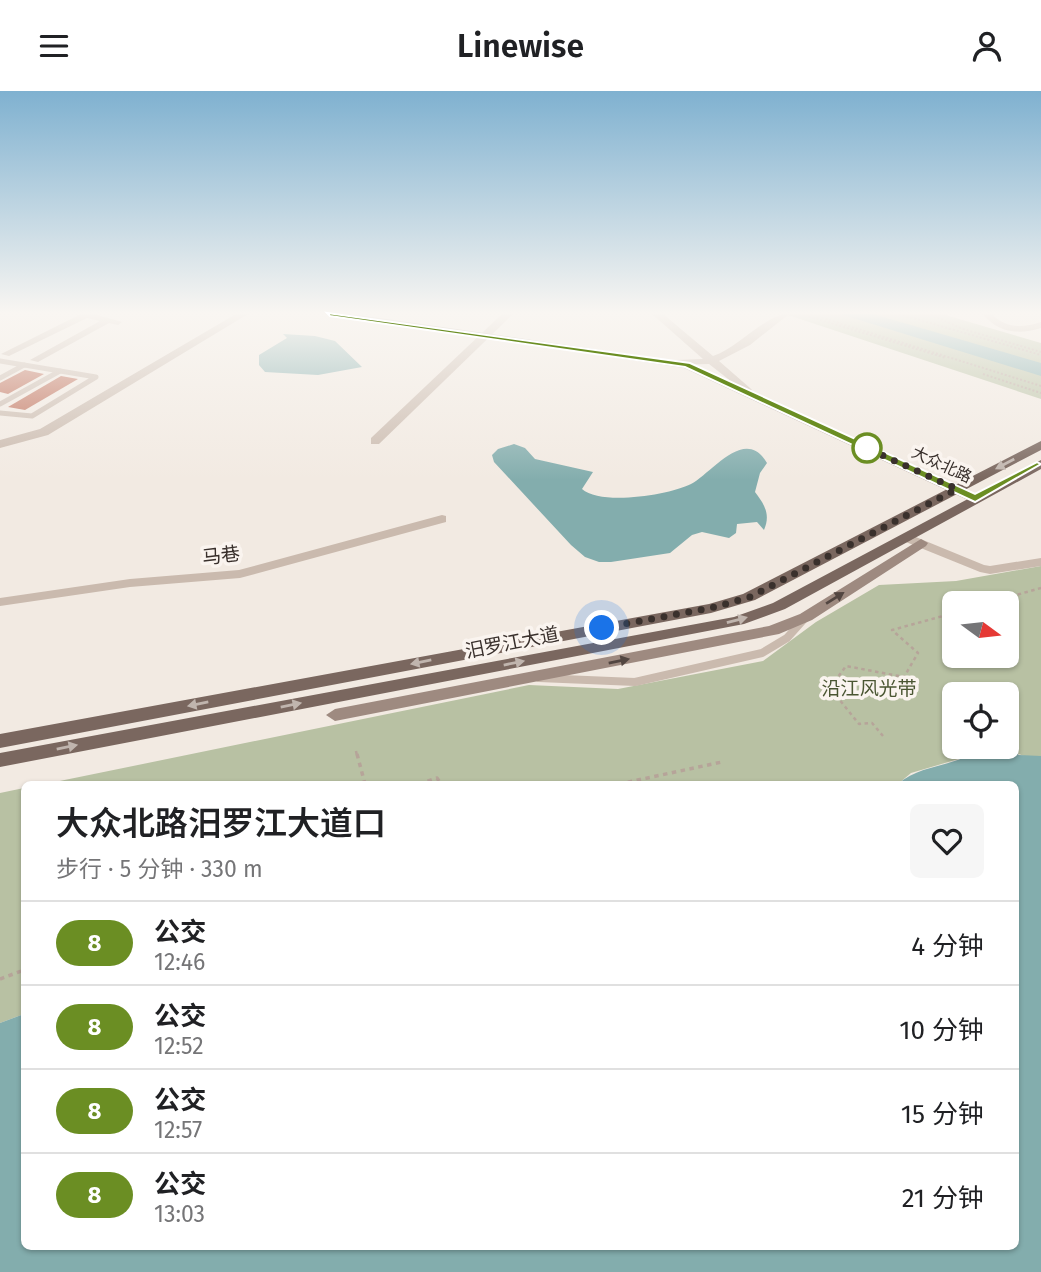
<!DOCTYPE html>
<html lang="zh">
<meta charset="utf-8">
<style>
:root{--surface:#fff;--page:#f6f6f6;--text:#202124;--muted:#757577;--line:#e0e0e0}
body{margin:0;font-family:"Fira Sans","Noto Sans SC",sans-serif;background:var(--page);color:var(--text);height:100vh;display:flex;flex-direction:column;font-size:26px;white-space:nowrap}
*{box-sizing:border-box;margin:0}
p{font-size:23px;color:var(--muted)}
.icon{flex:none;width:38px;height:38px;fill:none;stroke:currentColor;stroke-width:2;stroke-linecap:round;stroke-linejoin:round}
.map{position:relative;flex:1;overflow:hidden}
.sheet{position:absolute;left:21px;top:690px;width:998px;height:469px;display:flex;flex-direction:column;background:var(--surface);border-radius:10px;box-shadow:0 2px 5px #0004}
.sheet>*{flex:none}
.badge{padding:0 14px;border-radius:23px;font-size:24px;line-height:46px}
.needle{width:46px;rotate:105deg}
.fabs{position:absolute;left:942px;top:500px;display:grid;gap:14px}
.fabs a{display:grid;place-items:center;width:77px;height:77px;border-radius:10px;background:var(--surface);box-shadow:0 2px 5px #0004;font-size:35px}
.you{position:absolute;width:35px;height:35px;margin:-18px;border:5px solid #fff;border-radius:50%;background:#1a73e8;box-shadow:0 0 0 10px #1a73e833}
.map>.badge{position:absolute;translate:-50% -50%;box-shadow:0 0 0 4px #fff}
.round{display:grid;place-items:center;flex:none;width:74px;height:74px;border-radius:10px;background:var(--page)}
.head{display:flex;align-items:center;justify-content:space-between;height:119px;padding:0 35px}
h1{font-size:33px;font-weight:600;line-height:52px}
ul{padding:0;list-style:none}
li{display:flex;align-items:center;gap:21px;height:84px;padding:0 35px;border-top:2px solid var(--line)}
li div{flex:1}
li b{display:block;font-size:26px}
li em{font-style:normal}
li .badge{min-width:77px;font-weight:700;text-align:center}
header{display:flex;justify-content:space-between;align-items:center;height:91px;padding:0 35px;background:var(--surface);font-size:32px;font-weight:600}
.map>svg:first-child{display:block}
.green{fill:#b8c1a3;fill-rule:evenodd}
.water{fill:#83adad}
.building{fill:#bd6b55}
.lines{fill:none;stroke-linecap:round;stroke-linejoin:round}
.path-far2{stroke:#b6a499;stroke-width:2;stroke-dasharray:2 2;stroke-linecap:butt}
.path-far1{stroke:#b6a499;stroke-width:2.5;stroke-dasharray:3.5 3.5;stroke-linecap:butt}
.path{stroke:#b6a499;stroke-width:3.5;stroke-dasharray:4.5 4.5;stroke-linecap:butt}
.service-far1{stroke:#cabaae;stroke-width:5}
.service{stroke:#cabaae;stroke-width:8}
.minor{fill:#cabaae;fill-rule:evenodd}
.tertiary{fill:#cabaae;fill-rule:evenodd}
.secondary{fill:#9e8a80;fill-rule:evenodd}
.primary{fill:#7a675f;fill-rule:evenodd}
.oneway{fill:#c0b5ae}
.oneway2{fill:#524641}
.line{fill:#6b8e23;stroke:#fff;stroke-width:2}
.walk{stroke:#39302c;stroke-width:7;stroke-dasharray:0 12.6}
.stop-dot{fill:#fff;stroke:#6b8e23;stroke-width:3.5}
.labels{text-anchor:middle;stroke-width:7;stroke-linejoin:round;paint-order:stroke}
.far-street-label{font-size:16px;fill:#39302c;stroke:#faf4ef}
.street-label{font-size:19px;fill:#39302c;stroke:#faf4ef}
.park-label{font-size:19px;fill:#4a5632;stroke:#faf4ef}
</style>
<header><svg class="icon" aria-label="menu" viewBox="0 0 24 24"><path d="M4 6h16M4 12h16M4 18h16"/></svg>Linewise<svg class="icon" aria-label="person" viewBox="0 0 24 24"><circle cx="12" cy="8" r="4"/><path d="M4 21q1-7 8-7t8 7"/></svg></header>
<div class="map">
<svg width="1041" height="1181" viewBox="0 0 1041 1181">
<rect width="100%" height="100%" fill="#f2eae2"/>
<g class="green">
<polygon points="785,223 942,223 1041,252 1041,308"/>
<path d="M1041,475V665C1028,669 1017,663 1006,656V604H954V656L980,657L972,664L911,682L898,693H45L529,594L618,598L763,570L816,531L879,494L956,490ZM954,513H1006V565H954Z"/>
<polygon points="24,697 24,923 0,932 0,702"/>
</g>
<g class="water">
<polygon points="840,223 873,223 1041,272 1041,285"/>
<polygon points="283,243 315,245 335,250 362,276 318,284 265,281 259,274 259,264 287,247"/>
<path d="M514,353L525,357L535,368L593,381L582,398C601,415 669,404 691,393C711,383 745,334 767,372L760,382L755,401C764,413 771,423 764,439L757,431L737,433L736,442L729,447L702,441L692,444L670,462L611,471H599L585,466L571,454L494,371L492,364L498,358Z"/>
<path d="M980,656H1006L1019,664L1041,665V1181H0V932L24,923V1155H1015V693H898C921,672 958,677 980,656Z"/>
</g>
<g class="building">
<polygon points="25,279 44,283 8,303 0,301 0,292"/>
<polygon points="61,285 78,288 25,319 8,316"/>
</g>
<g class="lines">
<g class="path-far2">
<polyline points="801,223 946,267"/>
<polyline points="810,223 1041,295"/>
<polyline points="899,223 1041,264"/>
<polyline points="930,223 963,238 1041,261"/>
<polyline points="983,283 1041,302"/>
</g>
<g class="path-far1">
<polyline points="984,513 1041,497"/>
<polyline points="883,645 872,632 859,633 830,597 846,575 904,586 918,562 892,539 954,522"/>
<polyline points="356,660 357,665"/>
</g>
<g class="path">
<polyline points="357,663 365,693"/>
<polyline points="419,693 437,687 441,693"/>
<polyline points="619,693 722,671"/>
<polyline points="0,888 24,879"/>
</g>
<g class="service-far1">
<polyline points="0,270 96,286 32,325 0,322"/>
<polyline points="0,287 24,274"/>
<polyline points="0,313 60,280"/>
</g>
<polyline class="service" points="539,587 635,591 762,562 787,547 804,528"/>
<g class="minor">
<polygon points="81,223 94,223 122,231 118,234 109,232 38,271 30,269 100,230 87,227 9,265 1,263"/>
<path d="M983,223H992C1006,238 1023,237 1041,231V237C1019,244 998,242 983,223Z"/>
<polygon points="442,424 446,425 446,431 240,487 130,496 0,515 0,507 130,488 239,479"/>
<polygon points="906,442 984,474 990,475 1041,467 1041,475 990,483 980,481 901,449 900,446"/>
</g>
<g class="tertiary">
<polygon points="236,223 248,223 48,344 0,357 0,349 40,338"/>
<polygon points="502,223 513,223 379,353 371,353 371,347"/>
<path d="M652,223H663L713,265C739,257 765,223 789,223L750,254L719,270L750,297L752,299L746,302L709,273L673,274V270L677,269L703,268Z"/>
</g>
<g class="secondary">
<polygon points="325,223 352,223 691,272 982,407 980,410 970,410 684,277"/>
<polygon points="921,448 928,452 926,455 812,529 779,543 335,630 326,624 335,618 769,535 800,523"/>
</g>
<g class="primary">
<polygon points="1041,350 1041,359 755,509 711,522 0,657 0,643 709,513 743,503"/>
<polygon points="1041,369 1041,378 785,518 744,533 0,676 0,662 734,526 773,512"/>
</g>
</g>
<defs><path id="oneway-solid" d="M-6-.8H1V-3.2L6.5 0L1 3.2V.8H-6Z" transform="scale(1.75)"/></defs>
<g class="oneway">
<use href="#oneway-solid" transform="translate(1005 373) rotate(152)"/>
<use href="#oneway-solid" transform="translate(737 529) rotate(-15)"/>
<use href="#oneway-solid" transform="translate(421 571) rotate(169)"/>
<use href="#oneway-solid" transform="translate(514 572) rotate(-11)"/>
<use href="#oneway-solid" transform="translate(198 613) rotate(169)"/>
<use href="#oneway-solid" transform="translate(291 614) rotate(-11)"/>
<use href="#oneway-solid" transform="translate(67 656) rotate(-11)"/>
</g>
<g class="oneway2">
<use href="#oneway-solid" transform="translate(835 507) rotate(-32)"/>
<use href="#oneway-solid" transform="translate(619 570) rotate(-11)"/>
</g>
<linearGradient id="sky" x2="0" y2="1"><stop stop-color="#7fb1d0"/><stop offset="0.57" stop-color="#f9f6f2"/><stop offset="1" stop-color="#f9f6f2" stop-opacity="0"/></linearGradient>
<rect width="1041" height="389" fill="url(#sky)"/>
<polygon class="line" points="327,222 690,272 975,403 1037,371 1041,373 975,411 685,276 330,225"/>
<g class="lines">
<polyline class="walk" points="602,537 711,517 750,506 957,398 862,355 867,357"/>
</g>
<circle class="stop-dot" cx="867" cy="357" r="14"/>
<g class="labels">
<g class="far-street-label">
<text transform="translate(942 373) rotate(25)" y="6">大众北路</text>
</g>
<g class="street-label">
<text transform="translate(221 464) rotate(-7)" y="7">马巷</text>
<text transform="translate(512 551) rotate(-11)" y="7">汨罗江大道</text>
</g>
<g class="park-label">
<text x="869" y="604">沿江风光带</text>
</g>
</g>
</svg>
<div class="fabs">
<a><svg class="needle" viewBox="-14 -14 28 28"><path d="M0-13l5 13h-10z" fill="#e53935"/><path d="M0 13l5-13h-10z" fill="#757577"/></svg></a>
<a><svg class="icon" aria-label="locate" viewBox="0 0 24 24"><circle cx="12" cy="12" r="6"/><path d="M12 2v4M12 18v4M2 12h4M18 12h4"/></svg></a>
</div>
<div class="you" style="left:602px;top:537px"></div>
<section class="sheet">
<div class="head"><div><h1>大众北路汨罗江大道口</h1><p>步行 · 5 分钟 · 330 m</p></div><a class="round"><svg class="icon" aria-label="heart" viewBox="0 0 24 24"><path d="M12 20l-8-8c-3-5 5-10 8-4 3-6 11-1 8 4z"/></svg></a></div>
<ul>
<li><span class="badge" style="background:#6b8e23;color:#fff">8</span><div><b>公交</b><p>12:46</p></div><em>4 分钟</em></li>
<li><span class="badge" style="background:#6b8e23;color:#fff">8</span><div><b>公交</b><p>12:52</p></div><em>10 分钟</em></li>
<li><span class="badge" style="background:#6b8e23;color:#fff">8</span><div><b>公交</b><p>12:57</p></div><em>15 分钟</em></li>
<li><span class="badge" style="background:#6b8e23;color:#fff">8</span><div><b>公交</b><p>13:03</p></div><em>21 分钟</em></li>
</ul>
</section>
</div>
